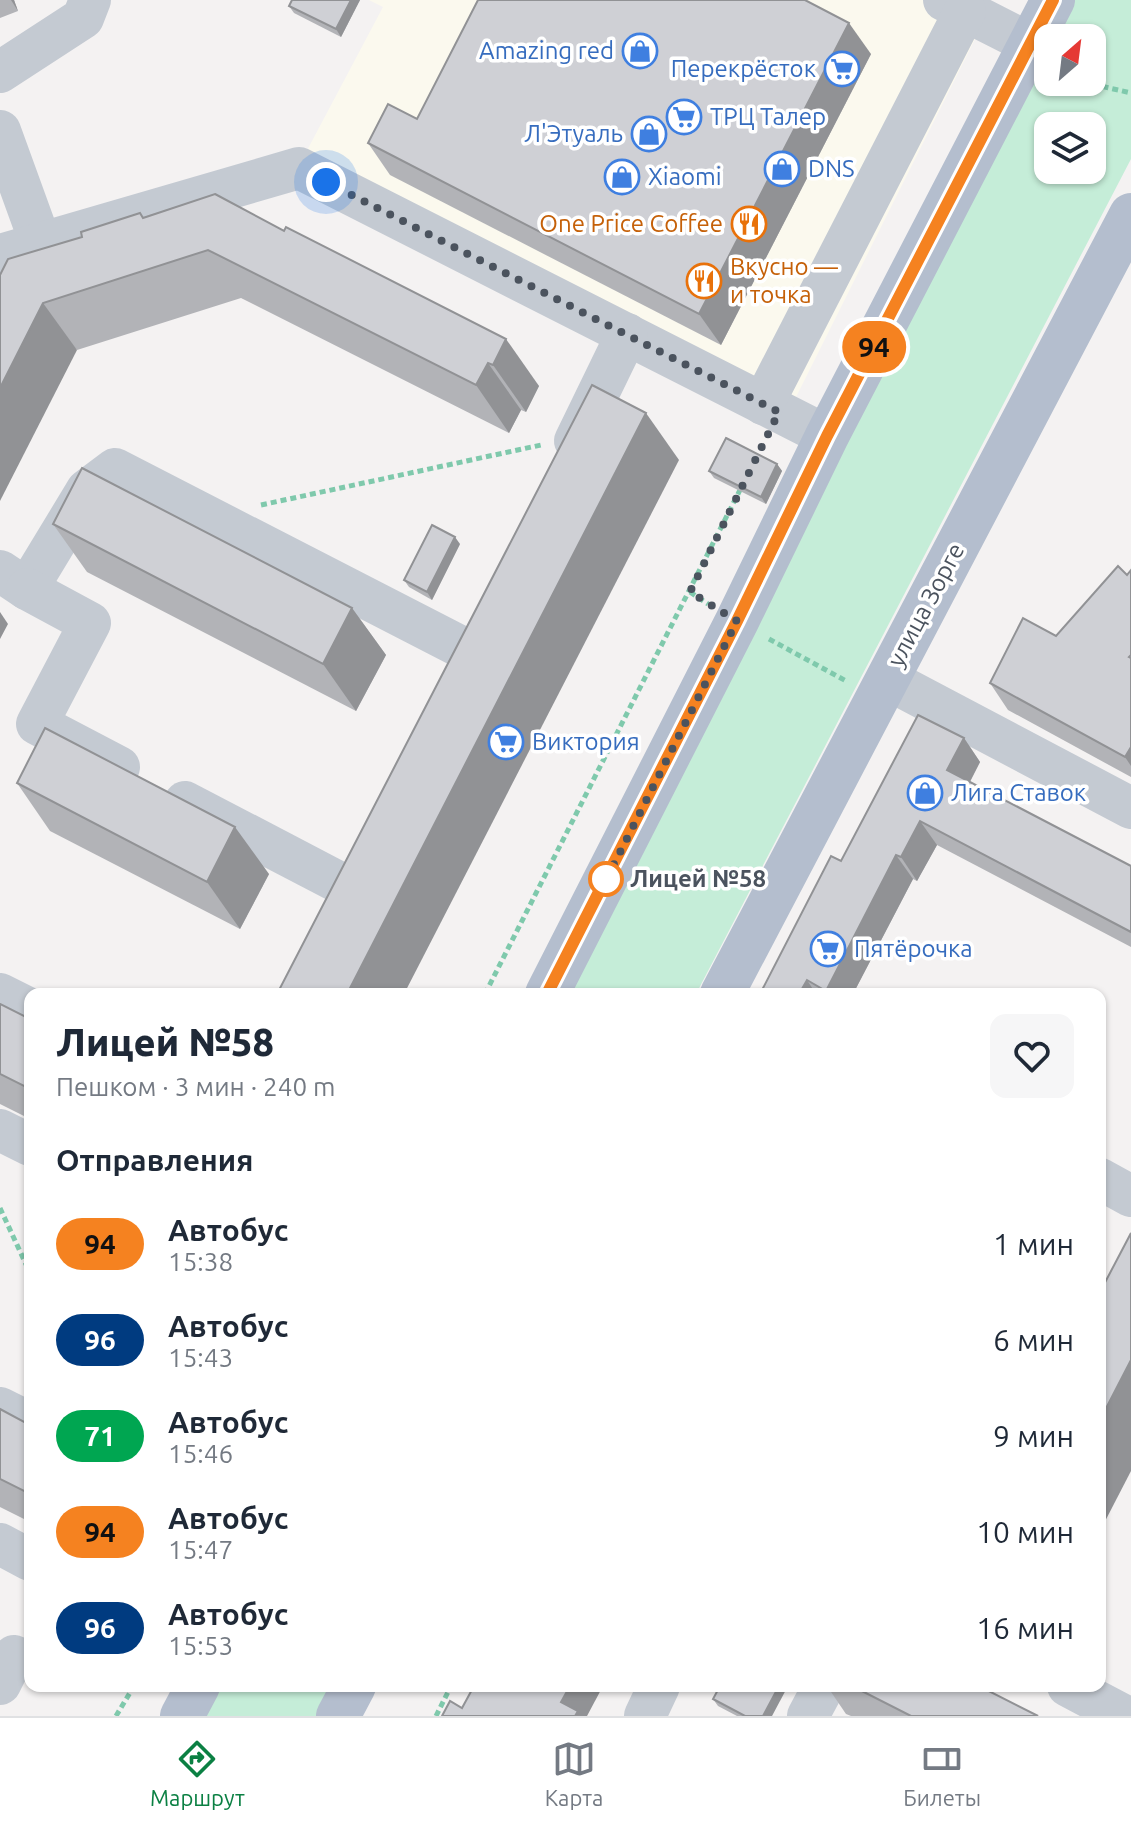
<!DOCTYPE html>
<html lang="ru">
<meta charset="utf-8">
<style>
:root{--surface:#fff;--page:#f6f6f7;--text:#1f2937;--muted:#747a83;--line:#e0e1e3;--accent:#0b8043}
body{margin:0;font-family:Ubuntu,sans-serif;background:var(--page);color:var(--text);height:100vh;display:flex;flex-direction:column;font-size:30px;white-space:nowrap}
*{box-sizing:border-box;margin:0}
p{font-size:26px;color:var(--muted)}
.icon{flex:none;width:44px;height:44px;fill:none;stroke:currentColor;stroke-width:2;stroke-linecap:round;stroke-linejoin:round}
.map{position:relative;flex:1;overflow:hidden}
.sheet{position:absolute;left:24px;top:988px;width:1082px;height:704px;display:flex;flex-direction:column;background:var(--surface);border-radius:16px;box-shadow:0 2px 6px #0004}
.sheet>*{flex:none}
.badge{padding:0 16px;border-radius:26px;font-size:28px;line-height:52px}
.needle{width:52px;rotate:28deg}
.tools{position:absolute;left:1034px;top:24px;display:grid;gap:16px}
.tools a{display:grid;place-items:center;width:72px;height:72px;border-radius:16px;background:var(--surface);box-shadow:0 2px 6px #0004;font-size:40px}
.you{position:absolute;width:40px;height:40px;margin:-20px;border:6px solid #fff;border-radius:50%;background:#1a73e8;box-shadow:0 0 0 12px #1a73e833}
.map>.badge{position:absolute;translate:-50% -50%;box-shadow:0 0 0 4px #fff}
h2{padding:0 32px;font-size:30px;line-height:72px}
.round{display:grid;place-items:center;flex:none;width:84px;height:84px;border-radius:16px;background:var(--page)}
.overview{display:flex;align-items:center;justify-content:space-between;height:136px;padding:0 32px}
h1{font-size:38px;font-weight:800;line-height:60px}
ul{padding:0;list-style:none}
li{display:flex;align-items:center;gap:24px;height:96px;padding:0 32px}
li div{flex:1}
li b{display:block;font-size:30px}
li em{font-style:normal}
li .badge{min-width:88px;font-weight:700;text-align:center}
.dock{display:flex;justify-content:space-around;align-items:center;height:112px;border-top:2px solid var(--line);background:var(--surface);font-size:22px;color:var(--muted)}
.dock a{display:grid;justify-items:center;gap:4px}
.dock .selected{color:var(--accent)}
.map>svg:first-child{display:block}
.commercial{fill:#fbf9ee}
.green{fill:#c5edd8;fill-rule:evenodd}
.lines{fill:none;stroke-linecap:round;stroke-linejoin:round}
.path{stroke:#7fc9ac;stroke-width:5;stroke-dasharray:6 4;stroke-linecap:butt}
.minor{stroke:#c4cad2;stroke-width:42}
.major{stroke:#b4bece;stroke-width:44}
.wall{fill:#b2b3b7}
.shaded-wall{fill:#919295}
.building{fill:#cfd0d5;stroke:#919295;stroke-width:2}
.line-casing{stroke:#fff;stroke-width:18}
.line{stroke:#f58220;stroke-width:12}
.walk{stroke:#4b535e;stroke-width:8;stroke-dasharray:0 14.4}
.stop-dot{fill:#fff;stroke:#f58220;stroke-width:4}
.labels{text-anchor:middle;stroke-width:7;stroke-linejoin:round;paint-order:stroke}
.shop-label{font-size:24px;fill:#366cbe;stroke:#fff;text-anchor:start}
.food-label{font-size:24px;fill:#c56008;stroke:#fff;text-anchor:end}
.street-label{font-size:24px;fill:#4b535e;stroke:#fff}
.stop-label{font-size:24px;font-weight:bold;fill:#4b535e;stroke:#fff;text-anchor:start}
</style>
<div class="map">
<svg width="1131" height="1716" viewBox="0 0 1131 1716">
<rect width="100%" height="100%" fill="#f4f2f2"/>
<polygon class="commercial" points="369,0 924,0 980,29 781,427 294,175 383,7"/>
<g class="green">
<path d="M1072,0H1131V159L696,994H565L1048,46V82H1092V38H1052ZM1048,126H1092V170H1048Z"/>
<polygon points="214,1686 335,1686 320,1716 199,1716"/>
</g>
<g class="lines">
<g class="path">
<polyline points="1083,82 1131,93"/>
<polyline points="1046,91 1071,82"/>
<polyline points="261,505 541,445"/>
<polyline points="690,592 708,604"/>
<polyline points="769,639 848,682"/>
<polyline points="485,994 741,488"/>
<polyline points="0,1208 30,1273"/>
<polyline points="116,1716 134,1686"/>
<polyline points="436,1716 451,1686"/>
</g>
<g class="minor">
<polyline points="944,0 1031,44"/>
<polyline points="0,72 83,18 90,0"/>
<polyline points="0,131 41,244"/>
<polyline points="0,255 299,168 827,436"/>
<polyline points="763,404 965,11"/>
<polyline points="575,441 627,334"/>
<polyline points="0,571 27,589 87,490 115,469 465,649"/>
<polyline points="27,589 90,623 37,724 119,767"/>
<polyline points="887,679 1131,808"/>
<polyline points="185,802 342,884"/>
<polyline points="0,994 30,1009"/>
<polyline points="0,1130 30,1145"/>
<polyline points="1100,1179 1131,1196"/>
<polyline points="0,1408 30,1423"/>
<polyline points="0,1544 30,1560"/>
<polyline points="0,1684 14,1656"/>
<polyline points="1068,1686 1125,1716"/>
<polyline points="645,1716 659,1686"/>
<polyline points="808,1716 824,1686"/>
</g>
<g class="major">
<polyline points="547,994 737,621 827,436 1053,0"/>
<polyline points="722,994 1131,215"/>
<polyline points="182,1716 198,1686"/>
<polyline points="338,1716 354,1686"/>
</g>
</g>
<g class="wall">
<polygon points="0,0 14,0 18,11 0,18"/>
<polygon points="292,0 360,0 341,37 294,13 289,6"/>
<polygon points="871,54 721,345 390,175 368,143"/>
<polygon points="215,194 539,386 526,412 521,410 509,433 241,298 77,350 0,275 82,237"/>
<polygon points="777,464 782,471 766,504 714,478 709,471"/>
<polygon points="53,524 352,608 386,655 356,711 87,572"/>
<polygon points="460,544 432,600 409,587 404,580"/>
<polygon points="1131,570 1131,777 1008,710 990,683 1056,636"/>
<polygon points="964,738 980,762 970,782 1131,866 1131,947 937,845 917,881 913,879 853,994 760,994 841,861"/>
<polygon points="17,783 269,874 240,929 50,831"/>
<polygon points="0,1004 30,1019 30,1119 0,1104"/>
<polygon points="0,1409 30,1425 30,1522 0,1507"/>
<polygon points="827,1686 979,1686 1038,1716 851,1716 846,1714"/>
<polygon points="713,1699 772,1716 737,1716 718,1706"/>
</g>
<g class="shaded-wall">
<polygon points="11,0 14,0 18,11"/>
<polygon points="351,0 360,0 341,37 336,29"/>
<polygon points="849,23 871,54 721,345 699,314"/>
<polygon points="43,303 77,350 0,501 0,388"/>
<polygon points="506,339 539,386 526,412 493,365"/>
<polygon points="488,363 521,410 509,433 476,385"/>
<polygon points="646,413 679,460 404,994 347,994"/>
<polygon points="777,464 782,471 766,504 761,497"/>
<polygon points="455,537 460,544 432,600 427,592"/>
<polygon points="352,608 386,655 356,711 323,664"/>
<polygon points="0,612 8,624 0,639"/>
<polygon points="964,738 980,762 964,793 947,770"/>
<polygon points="1131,747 1131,766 1125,757"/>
<polygon points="920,821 937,845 917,881 901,857"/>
<polygon points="235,827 269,874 240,929 207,882"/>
<polygon points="896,855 913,879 853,994 828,994 826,991"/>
<polygon points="807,980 816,994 799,994"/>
<polygon points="1131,1360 1131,1471 1100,1531 1100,1420"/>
<polygon points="570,1686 603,1686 587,1716 571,1716 561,1702"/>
<polygon points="779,1686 788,1686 772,1716 763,1716"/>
</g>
<g class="building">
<polygon points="292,0 351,0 336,29 289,6"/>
<polygon points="478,0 805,0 849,23 699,314 368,143 388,104 417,119"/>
<polygon points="215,194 284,231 286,227 506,339 493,365 488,363 476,385 208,250 43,303 0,388 0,275 8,259 82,237 81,232 140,213 143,218"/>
<polygon points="592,385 646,413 347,994 277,994"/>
<polygon points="726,438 777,464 761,497 709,471"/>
<polygon points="82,468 352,608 323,664 53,524"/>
<polygon points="432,525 455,537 427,592 404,580"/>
<polygon points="1118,566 1127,575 1131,570 1131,655 1129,657 1131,658 1131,747 1125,757 990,683 1023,618 1056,636"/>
<polygon points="918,715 964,738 947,770 1131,866 1131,932 920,821 901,857 896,855 826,991 807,980 799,994 760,994 831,856 841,861"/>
<polygon points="45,728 235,827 207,882 17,783"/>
<polygon points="0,1004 30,1019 30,1089 0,1074"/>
<polygon points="1131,1233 1131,1360 1100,1420 1100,1292"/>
<polygon points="0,1409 30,1425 30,1494 0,1479"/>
<polygon points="474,1686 570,1686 561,1702 578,1711 575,1716 442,1716 450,1701 462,1708"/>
<polygon points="720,1686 779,1686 763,1716 745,1716 713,1699"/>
<polygon points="852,1686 979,1686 1038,1716 911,1716"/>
</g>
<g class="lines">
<g class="line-casing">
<polyline id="line" points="547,994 737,621 827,436 1053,0"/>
</g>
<use href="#line" class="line"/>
<polyline class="walk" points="326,182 779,412 690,592 737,621 606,880 606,879"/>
</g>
<defs>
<g id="shop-ring" transform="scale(1.8)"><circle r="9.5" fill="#fff" stroke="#3f7fe0" stroke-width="1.5"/><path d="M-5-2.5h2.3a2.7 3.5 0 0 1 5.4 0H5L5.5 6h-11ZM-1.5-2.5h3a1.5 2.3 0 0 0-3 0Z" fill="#3f7fe0"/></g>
<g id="supermarket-ring" transform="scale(1.8)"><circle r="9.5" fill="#fff" stroke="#3f7fe0" stroke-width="1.5"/><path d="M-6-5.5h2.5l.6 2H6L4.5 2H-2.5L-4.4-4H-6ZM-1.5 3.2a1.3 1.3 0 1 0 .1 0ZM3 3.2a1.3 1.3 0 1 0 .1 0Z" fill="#3f7fe0"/></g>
<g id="restaurant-ring" transform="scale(1.8)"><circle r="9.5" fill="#fff" stroke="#e8710a" stroke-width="1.5"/><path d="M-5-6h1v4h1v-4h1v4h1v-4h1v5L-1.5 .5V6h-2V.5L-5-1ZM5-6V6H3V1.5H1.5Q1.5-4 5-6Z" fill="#e8710a"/></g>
</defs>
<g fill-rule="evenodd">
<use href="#shop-ring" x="640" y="51"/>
<use href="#supermarket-ring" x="842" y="69"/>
<use href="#supermarket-ring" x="684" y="117"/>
<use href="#shop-ring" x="649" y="134"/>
<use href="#shop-ring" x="782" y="169"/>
<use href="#shop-ring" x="622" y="177"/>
<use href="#restaurant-ring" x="749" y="224"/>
<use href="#restaurant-ring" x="704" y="281"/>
<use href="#supermarket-ring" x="506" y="742"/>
<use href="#shop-ring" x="925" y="793"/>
<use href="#supermarket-ring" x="828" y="949"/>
</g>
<circle class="stop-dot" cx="606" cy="879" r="16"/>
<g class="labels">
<g class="shop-label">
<text x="614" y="59" text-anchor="end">Amazing red</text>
<text x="816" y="77" text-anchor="end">Перекрёсток</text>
<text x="710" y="125">ТРЦ Талер</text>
<text x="623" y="142" text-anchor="end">Л'Этуаль</text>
<text x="808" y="177">DNS</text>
<text x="648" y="185">Xiaomi</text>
<text x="532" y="750">Виктория</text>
<text x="951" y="801">Лига Ставок</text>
<text x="854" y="957">Пятёрочка</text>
</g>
<g class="food-label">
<text x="723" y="232">One Price Coffee</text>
<text x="730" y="275" text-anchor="start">Вкусно —<tspan x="730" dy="28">и точка</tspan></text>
</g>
<g class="street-label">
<text transform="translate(926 605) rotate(-62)" y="8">улица Зорге</text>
</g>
<g class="stop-label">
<text x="630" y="887">Лицей №58</text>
</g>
</g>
</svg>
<div class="tools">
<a><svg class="needle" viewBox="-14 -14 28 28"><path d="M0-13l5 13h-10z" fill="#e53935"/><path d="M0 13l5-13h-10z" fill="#747a83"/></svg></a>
<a><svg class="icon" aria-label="layers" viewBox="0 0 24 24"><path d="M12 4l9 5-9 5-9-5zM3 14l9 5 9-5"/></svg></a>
</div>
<div class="you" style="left:326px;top:182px"></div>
<b class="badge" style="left:874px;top:347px;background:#f58220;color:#111">94</b>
<section class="sheet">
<div class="overview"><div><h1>Лицей №58</h1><p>Пешком · 3 мин · 240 m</p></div><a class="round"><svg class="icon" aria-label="heart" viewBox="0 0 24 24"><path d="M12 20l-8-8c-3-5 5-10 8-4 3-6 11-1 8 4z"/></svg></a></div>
<h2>Отправления</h2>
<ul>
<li><span class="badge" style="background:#f58220;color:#111">94</span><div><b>Автобус</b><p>15:38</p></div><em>1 мин</em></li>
<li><span class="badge" style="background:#003b80;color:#fff">96</span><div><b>Автобус</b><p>15:43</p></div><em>6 мин</em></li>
<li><span class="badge" style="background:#00a651;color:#fff">71</span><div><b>Автобус</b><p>15:46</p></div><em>9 мин</em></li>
<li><span class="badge" style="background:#f58220;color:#111">94</span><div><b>Автобус</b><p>15:47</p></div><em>10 мин</em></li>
<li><span class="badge" style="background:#003b80;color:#fff">96</span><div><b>Автобус</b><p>15:53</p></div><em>16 мин</em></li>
</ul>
</section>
</div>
<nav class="dock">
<a class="selected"><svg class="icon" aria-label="directions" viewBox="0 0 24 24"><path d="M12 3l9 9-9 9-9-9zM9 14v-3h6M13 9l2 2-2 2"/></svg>Маршрут</a>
<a><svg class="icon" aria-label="map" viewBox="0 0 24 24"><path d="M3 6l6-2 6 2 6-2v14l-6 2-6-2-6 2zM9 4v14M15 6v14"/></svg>Карта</a>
<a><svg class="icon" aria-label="tickets" viewBox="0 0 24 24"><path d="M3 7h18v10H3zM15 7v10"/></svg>Билеты</a>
</nav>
